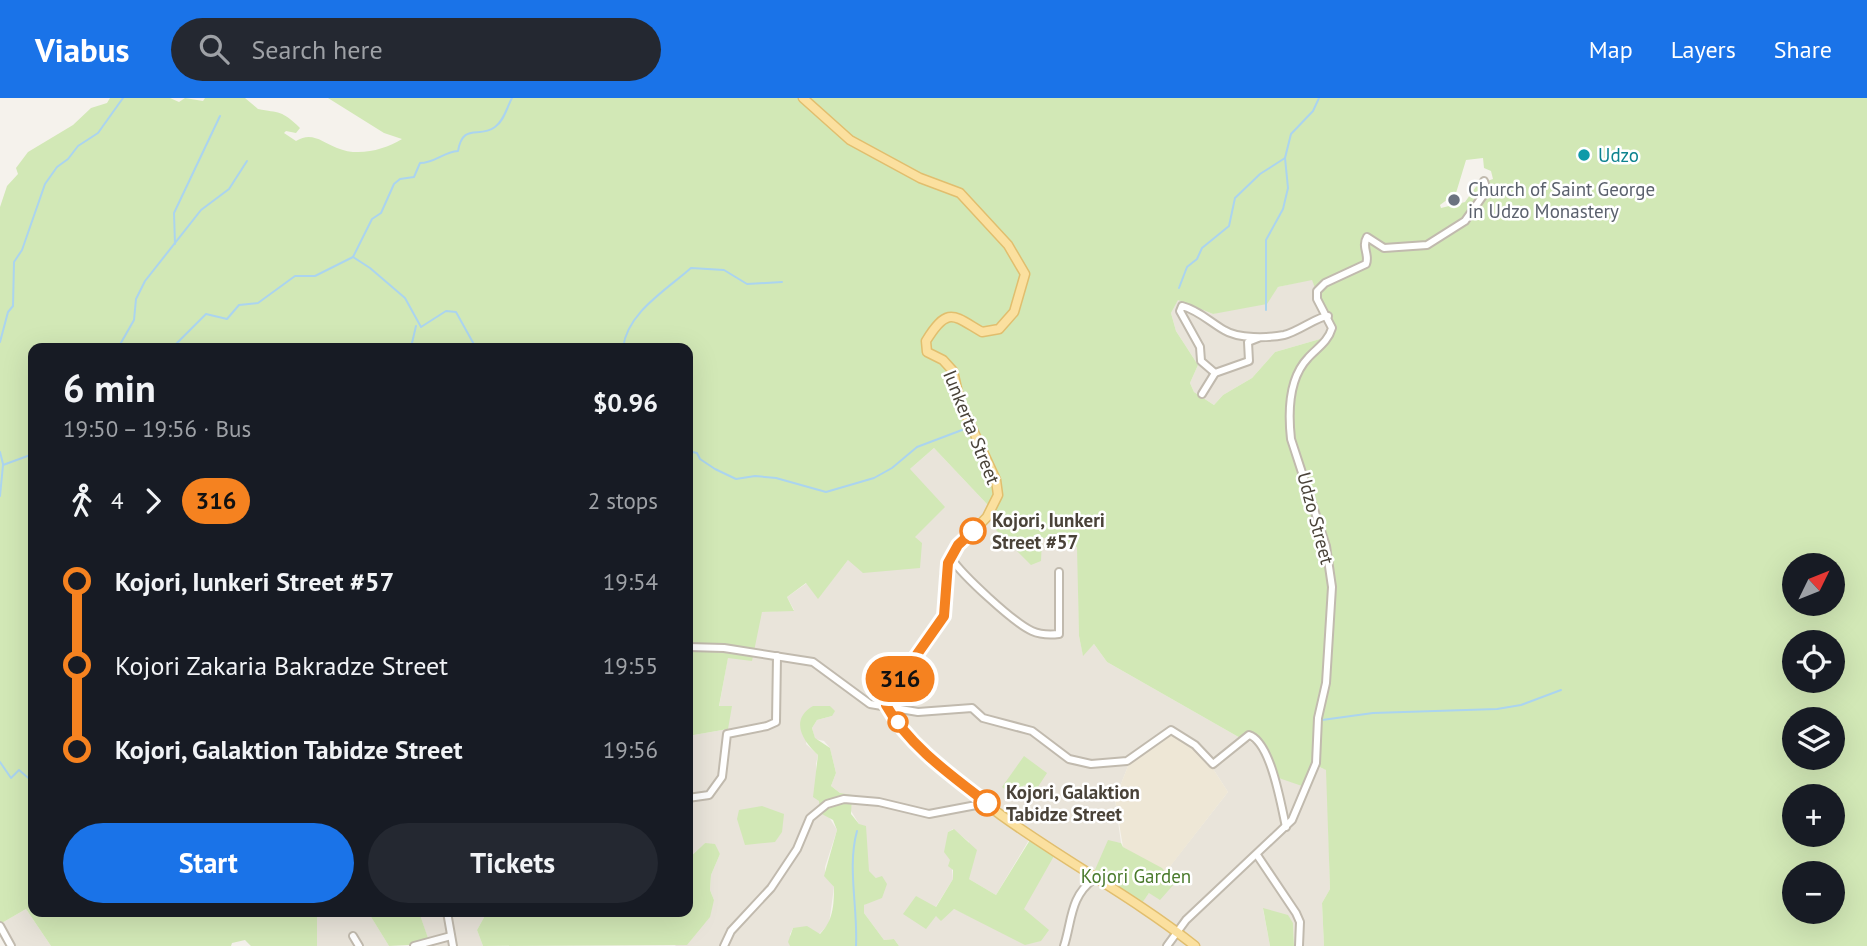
<!DOCTYPE html>
<meta charset="utf-8">
<style>
:root{--surface:#171b24;--page:#242831;--text:#f1f3f6;--muted:#9ea1a6;--accent:#1a73e8}
body{margin:0;font-family:"PT Sans",sans-serif;background:var(--page);color:var(--text);height:100vh;display:flex;flex-direction:column;font-size:26px;white-space:nowrap}
*{box-sizing:border-box;margin:0}
p{font-size:23px;color:var(--muted)}
.icon{flex:none;width:38px;height:38px;fill:none;stroke:currentColor;stroke-width:2;stroke-linecap:round;stroke-linejoin:round}
.map{position:relative;flex:1;overflow:hidden}
.panel{position:absolute;left:28px;top:245px;width:665px;height:574px;display:flex;flex-direction:column;background:var(--surface);border-radius:14px;box-shadow:0 7px 28px #0002}
.panel>*{flex:none}
.badge{padding:0 14px;border-radius:23px;font-size:24px;line-height:46px}
.needle{width:46px;rotate:47deg}
.tools{position:absolute;left:1782px;top:455px;display:grid;gap:14px}
.tools a{display:grid;place-items:center;width:63px;height:63px;border-radius:50%;background:var(--surface);box-shadow:0 7px 28px #0002;font-size:35px}
.map>.badge{position:absolute;translate:-50% -50%;box-shadow:0 0 0 4px #fff}
.legs{display:flex;align-items:center;gap:10px;height:77px;padding:0 35px;font-size:23px}
.legs p{margin-inline-start:auto}
.overview{display:flex;align-items:center;justify-content:space-between;height:119px;padding:0 35px}
h1{font-size:38px;font-weight:600;line-height:52px}
.primary-button{display:flex;gap:14px;margin-top:auto;padding:14px 35px}
.primary-button a{flex:1;height:80px;border-radius:42px;background:var(--accent);color:#fff;font-size:28px;font-weight:600;line-height:80px;text-align:center}
.primary-button a+a{background:var(--page);color:var(--text)}
ul{padding:0 35px;list-style:none}
li{display:flex;align-items:center;gap:24px;height:84px;font-size:26px}
li i{display:grid;place-items:center;width:10px;height:100%;margin:0 9px;background:currentColor}
li i::after{content:'';width:18px;height:18px;margin:-9px;border:5px solid;border-radius:50%;background:var(--surface)}
li p{margin-inline-start:auto}
li:first-child i{background:linear-gradient(#0000 50%,currentColor 0)}
li:last-child i{background:linear-gradient(currentColor 50%,#0000 0)}
header{display:flex;align-items:center;gap:42px;box-sizing:border-box;height:98px;padding:0 35px;background:var(--accent);color:#fff}
header strong{font-size:33px}
nav{display:flex;gap:38px;margin-inline-start:auto;font-size:24px}
.search{width:490px;height:63px;background:var(--page);display:flex;align-items:center;gap:18px;box-sizing:border-box;padding:0 24px;border-radius:38px;color:var(--muted);font-size:26px}
.map>svg:first-child{display:block}
.residential{fill:#e9e4da;fill-rule:evenodd}
.education{fill:#eee7d6}
.green{fill:#d2e8b6;fill-rule:evenodd}
.lines{fill:none;stroke-linecap:round;stroke-linejoin:round}
.stream{stroke:#abd4ef;stroke-width:2}
.minor-casing{stroke:#c1baae;stroke-width:10}
.major-casing{stroke:#e1be6e;stroke-width:11}
.minor{stroke:#fff;stroke-width:6}
.major{stroke:#fbe09f;stroke-width:8}
.line-1-casing{stroke:#fff;stroke-width:16}
.line-1{stroke:#f58220;stroke-width:10}
.culture-dot{fill:#0f9aa8;stroke:#fff;stroke-width:2.5}
.worship-dot{fill:#6b7280;stroke:#fff;stroke-width:2.5}
.stop-1-dot{fill:#fff;stroke:#f58220;stroke-width:3.5}
.labels{text-anchor:middle;stroke-width:5;stroke-linejoin:round;paint-order:stroke}
.culture-label{font-size:19px;fill:#0d838f;stroke:#fff;text-anchor:start}
.worship-label{font-size:19px;fill:#5b616d;stroke:#fff;text-anchor:start}
.street-label{font-size:19px;fill:#4a4339;stroke:#fff}
.stop-label{font-size:19px;font-weight:bold;fill:#4a4339;stroke:#fff;text-anchor:start}
.park-label{font-size:19px;fill:#4b7b2d;stroke:#fff}
</style>
<header>
<strong>Viabus</strong>
<div class="search"><svg class="icon" aria-label="search" viewBox="0 0 24 24"><circle cx="10" cy="10" r="6"/><path d="M15 15l6 6"/></svg>Search here</div>
<nav><a>Map</a><a>Layers</a><a>Share</a></nav>
</header>
<div class="map">
<svg width="1867" height="848" viewBox="0 0 1867 848">
<rect width="100%" height="100%" fill="#f5f2ec"/>
<g class="residential">
<polygon points="1312,181 1330,228 1327,239 1275,254 1252,280 1223,297 1214,307 1194,294 1190,285 1198,267 1176,233 1171,215 1178,201 1213,216 1272,196 1278,189"/>
<path d="M934,350L1002,422L1042,440H1052L1078,449L1079,538L1083,557L1094,546L1107,564L1242,641L1327,672L1330,791L1322,805L1324,848H1294L1293,825L1263,811L1270,848H899L894,841L884,842L864,815V807L871,803L876,780L868,773L859,726L840,695L831,688L836,675L830,650L824,643L815,641L812,630L817,622L832,618L830,608H813L806,646L818,657L816,666L819,703L837,732L825,769V778L834,789L829,826L819,836L793,830L790,836V848H675L714,802L710,792L711,777L720,756L705,745L688,761V638L728,631L719,609L728,559L762,514L794,512L787,499L807,485L818,500L848,462L914,440L910,371ZM1201,652L1228,694L1142,804L1108,743L1121,745L1115,701L1130,663ZM953,731L969,744V781L996,797L1029,742L1024,811L971,819L954,811L936,818L916,799L935,810L953,781L948,734Z"/>
<polygon points="26,811 34,823 51,848 7,848 0,834 0,826"/>
<polygon points="317,814 368,814 389,848 317,848"/>
<polygon points="419,814 487,814 477,832 483,848 426,848 430,847"/>
</g>
<polygon class="education" points="1177,636 1201,652 1228,694 1165,775 1123,749 1115,701 1130,663 1168,637"/>
<g class="green">
<path d="M110,0H170L179,4L185,0L203,3L205,0H245L258,11C279,15 282,12 300,30L296,35L286,33L284,35L296,43C312,33 322,44 337,50C358,59 384,52 402,41L384,35L328,0H1867V848H1324L1322,805L1330,791L1326,672L1313,666L1302,688L1270,677L1256,644L1242,641L1107,564L1094,546L1083,558L1079,538L1077,449L1052,440H1042L1041,463L1031,467L995,431L1002,422L934,350L910,371L945,409L915,439L922,445L920,470L863,475L848,462L818,501L806,485L787,499L794,513L762,514L752,563L728,560L719,608H732L728,631L688,638V250H33V814H317V848H251L245,842L232,845L231,848H51L26,811L0,826V109L7,88L18,76L16,70L28,54L73,27L91,10L107,5ZM1483,60L1484,70L1491,73L1493,81L1478,86L1465,104L1441,110L1440,107L1456,95L1466,62ZM1312,182L1330,230L1327,239L1275,254L1252,280L1223,297L1214,307L1194,294L1190,285L1198,267L1176,233L1171,215L1178,202L1213,216L1267,206L1278,189ZM1794,467H1832V506H1794ZM1794,544H1832V583H1794ZM1794,621H1832V660H1794ZM1794,698H1832V737H1794ZM1794,775H1832V814H1794Z"/>
<path d="M813,608H830L835,613L832,618L817,622L812,630L815,640L830,650L836,675L831,688L840,695L852,697L851,716L859,726L866,728L869,773L876,780L882,778L887,786L882,800L864,807V815L884,842L894,841L899,848H790L788,844L793,830L807,828L820,836C833,823 834,808 834,789L824,778L837,732L833,722L820,715L819,703L813,699L818,657C803,643 789,622 813,608Z"/>
<polygon points="1024,658 1047,675 1034,695 1024,687 1015,698 1002,689"/>
<polygon points="762,708 784,716 782,734 775,744 745,747 737,721 739,712"/>
<polygon points="954,731 977,752 969,781 996,797 1030,742 1054,758 1024,811 1049,832 1041,843 1025,847 954,811 941,823 936,818 926,831 903,816 916,798 936,809 953,781 953,772 948,768 950,762 944,754 948,734"/>
<polygon points="1108,742 1121,745 1123,749 1162,770 1175,785 1160,802 1149,795 1142,805 1094,774"/>
<polygon points="705,745 715,746 720,756 711,777 710,792 714,802 710,819 687,847 483,848 477,832 487,814 498,816 511,814 688,814 688,761"/>
<polygon points="1263,810 1288,817 1293,825 1294,848 1270,848"/>
<polygon points="368,814 419,814 430,846 389,848"/>
</g>
<g class="lines">
<g class="stream">
<polyline points="175,146 174,115 220,18"/>
<path d="M353,159L372,121L381,115L394,86L400,81L414,79L420,65C435,65 443,54 458,53C463,24 479,41 495,29C504,23 507,9 512,0"/>
<polyline points="1179,190 1187,169 1197,161 1202,150 1229,128 1235,100 1260,76 1285,60"/>
<polyline points="1266,212 1266,142 1283,111 1288,90 1285,60 1291,36 1313,13 1319,0"/>
<polyline points="0,244 8,214 13,208 14,164 22,152 45,86 57,69 68,61 78,48 98,35 123,0"/>
<polyline points="118,250 134,222 136,201 145,183 201,112 229,91 247,63"/>
<polyline points="172,250 206,216 227,221 239,207 258,205 295,178 315,178 353,159 370,170 405,200 421,229 446,213 456,214 476,250"/>
<polyline points="414,250 412,245 416,228"/>
<path d="M623,250C627,215 666,192 691,170L724,172L747,186L782,184"/>
<polyline points="688,353 697,355 700,361 715,371 736,381 755,378 776,380 826,394 874,380 892,370 917,349 962,332"/>
<polyline points="0,354 3,366"/>
<polyline points="0,398 3,367 33,356"/>
<polyline points="1322,622 1373,615 1497,611 1521,607 1561,592"/>
<polyline points="0,664 11,680 19,672 33,684"/>
<path d="M856,848C858,810 847,769 857,733"/>
</g>
<g class="minor-casing">
<g id="minor">
<path d="M1215,275L1201,263L1200,249L1180,213L1182,208C1198,212 1210,224 1224,232C1238,241 1268,240 1284,237C1298,234 1318,218 1328,218"/>
<polyline points="1202,296 1215,275 1249,263 1248,244 1258,240"/>
<path d="M951,460C962,477 1014,525 1032,533C1041,537 1050,537 1059,536V474"/>
<path d="M688,549L724,550L813,564L870,606L918,614L972,610L983,620L1032,633L1069,661L1091,666L1127,663L1171,632L1195,647L1213,666L1249,637C1271,644 1281,707 1286,729"/>
<polyline points="688,700 709,697 722,679 727,636 767,628 776,624 777,558"/>
<polyline points="1257,757 1296,815 1300,824 1299,848"/>
<polyline points="447,814 453,848"/>
<polyline points="0,828 11,848"/>
<polyline points="353,838 359,848"/>
<polyline points="414,848 451,838"/>
<polyline points="724,848 731,833 771,790 797,751 810,720 827,706 844,701 879,704 929,716 987,705"/>
<path d="M1064,848C1072,823 1070,798 1094,781"/>
<path d="M1167,848L1186,822L1292,722L1316,665L1318,620L1326,585L1332,489L1326,448L1291,341C1288,314 1288,281 1308,260C1317,250 1328,244 1332,230L1317,201V193L1325,185L1366,166C1370,157 1361,149 1367,139L1384,150L1427,147L1465,123L1487,92L1484,83"/>
</g>
</g>
<g class="major-casing">
<path id="major" d="M803,0L850,42L920,80L960,95L1008,147L1025,176L1014,214L999,231L982,234C954,218 948,207 926,243L927,254L943,262L953,273L960,304L996,382L998,397L987,419L955,452L945,477L944,518L894,589L886,607C895,624 911,637 924,651C1002,733 1108,779 1195,848"/>
</g>
<use href="#minor" class="minor"/>
<use href="#major" class="major"/>
</g>
<g class="lines">
<g class="line-1-casing">
<path id="line-1" d="M973,433L958,447L948,465L944,518L894,589L886,607C908,647 952,678 987,705"/>
</g>
<use href="#line-1" class="line-1"/>
</g>
<circle class="culture-dot" cx="1584" cy="57" r="7"/>
<circle class="worship-dot" cx="1454" cy="102" r="7"/>
<g class="stop-1-dot">
<circle cx="973" cy="433" r="12"/>
<circle cx="898" cy="624" r="9"/>
<circle cx="987" cy="705" r="12"/>
</g>
<g class="labels">
<g class="culture-label">
<text x="1598" y="64">Udzo</text>
</g>
<g class="worship-label">
<text x="1468" y="98">Church of Saint George<tspan x="1468" dy="22">in Udzo Monastery</tspan></text>
</g>
<g class="street-label">
<text transform="translate(972 329) rotate(68)" y="7">Iunkerta Street</text>
<text transform="translate(1316 420) rotate(75)" y="7">Udzo Street</text>
</g>
<g class="stop-label">
<text x="992" y="429">Kojori, Iunkeri<tspan x="992" dy="22">Street #57</tspan></text>
<text x="1006" y="701">Kojori, Galaktion<tspan x="1006" dy="22">Tabidze Street</tspan></text>
</g>
<g class="park-label">
<text x="1136" y="785">Kojori Garden</text>
</g>
</g>
</svg>
<div class="tools">
<a><svg class="needle" viewBox="-14 -14 28 28"><path d="M0-13l5 13h-10z" fill="#e53935"/><path d="M0 13l5-13h-10z" fill="#9ea1a6"/></svg></a>
<a><svg class="icon" aria-label="locate" viewBox="0 0 24 24"><circle cx="12" cy="12" r="6"/><path d="M12 2v4M12 18v4M2 12h4M18 12h4"/></svg></a>
<a><svg class="icon" aria-label="layers" viewBox="0 0 24 24"><path d="M12 4l9 5-9 5-9-5zM3 14l9 5 9-5"/></svg></a>
<a>+</a>
<a>−</a>
</div>
<b class="badge" style="left:900px;top:581px;background:#f58220;color:#111">316</b>
<section class="panel">
<div class="overview"><div><h1>6 min</h1><p>19:50 – 19:56 · Bus</p></div><b>$0.96</b></div>
<div class="legs"><svg class="icon" aria-label="walk" viewBox="0 0 24 24"><circle cx="13" cy="4" r="2"/><path d="M13 8l-2 6 4 7M11 14l-3 7M7 12l3-4h3l4 4"/></svg>4<svg class="icon" aria-label="forward" viewBox="0 0 24 24"><path d="M9 5l7 7-7 7"/></svg><b class="badge" style="background:#f58220;color:#111">316</b><p>2 stops</p></div>
<ul>
<li><i style="color:#f58220"></i><b>Kojori, Iunkeri Street #57</b><p>19:54</p></li>
<li><i style="color:#f58220"></i><span>Kojori Zakaria Bakradze Street</span><p>19:55</p></li>
<li><i style="color:#f58220"></i><b>Kojori, Galaktion Tabidze Street</b><p>19:56</p></li>
</ul>
<div class="primary-button"><a>Start</a><a>Tickets</a></div>
</section>
</div>
